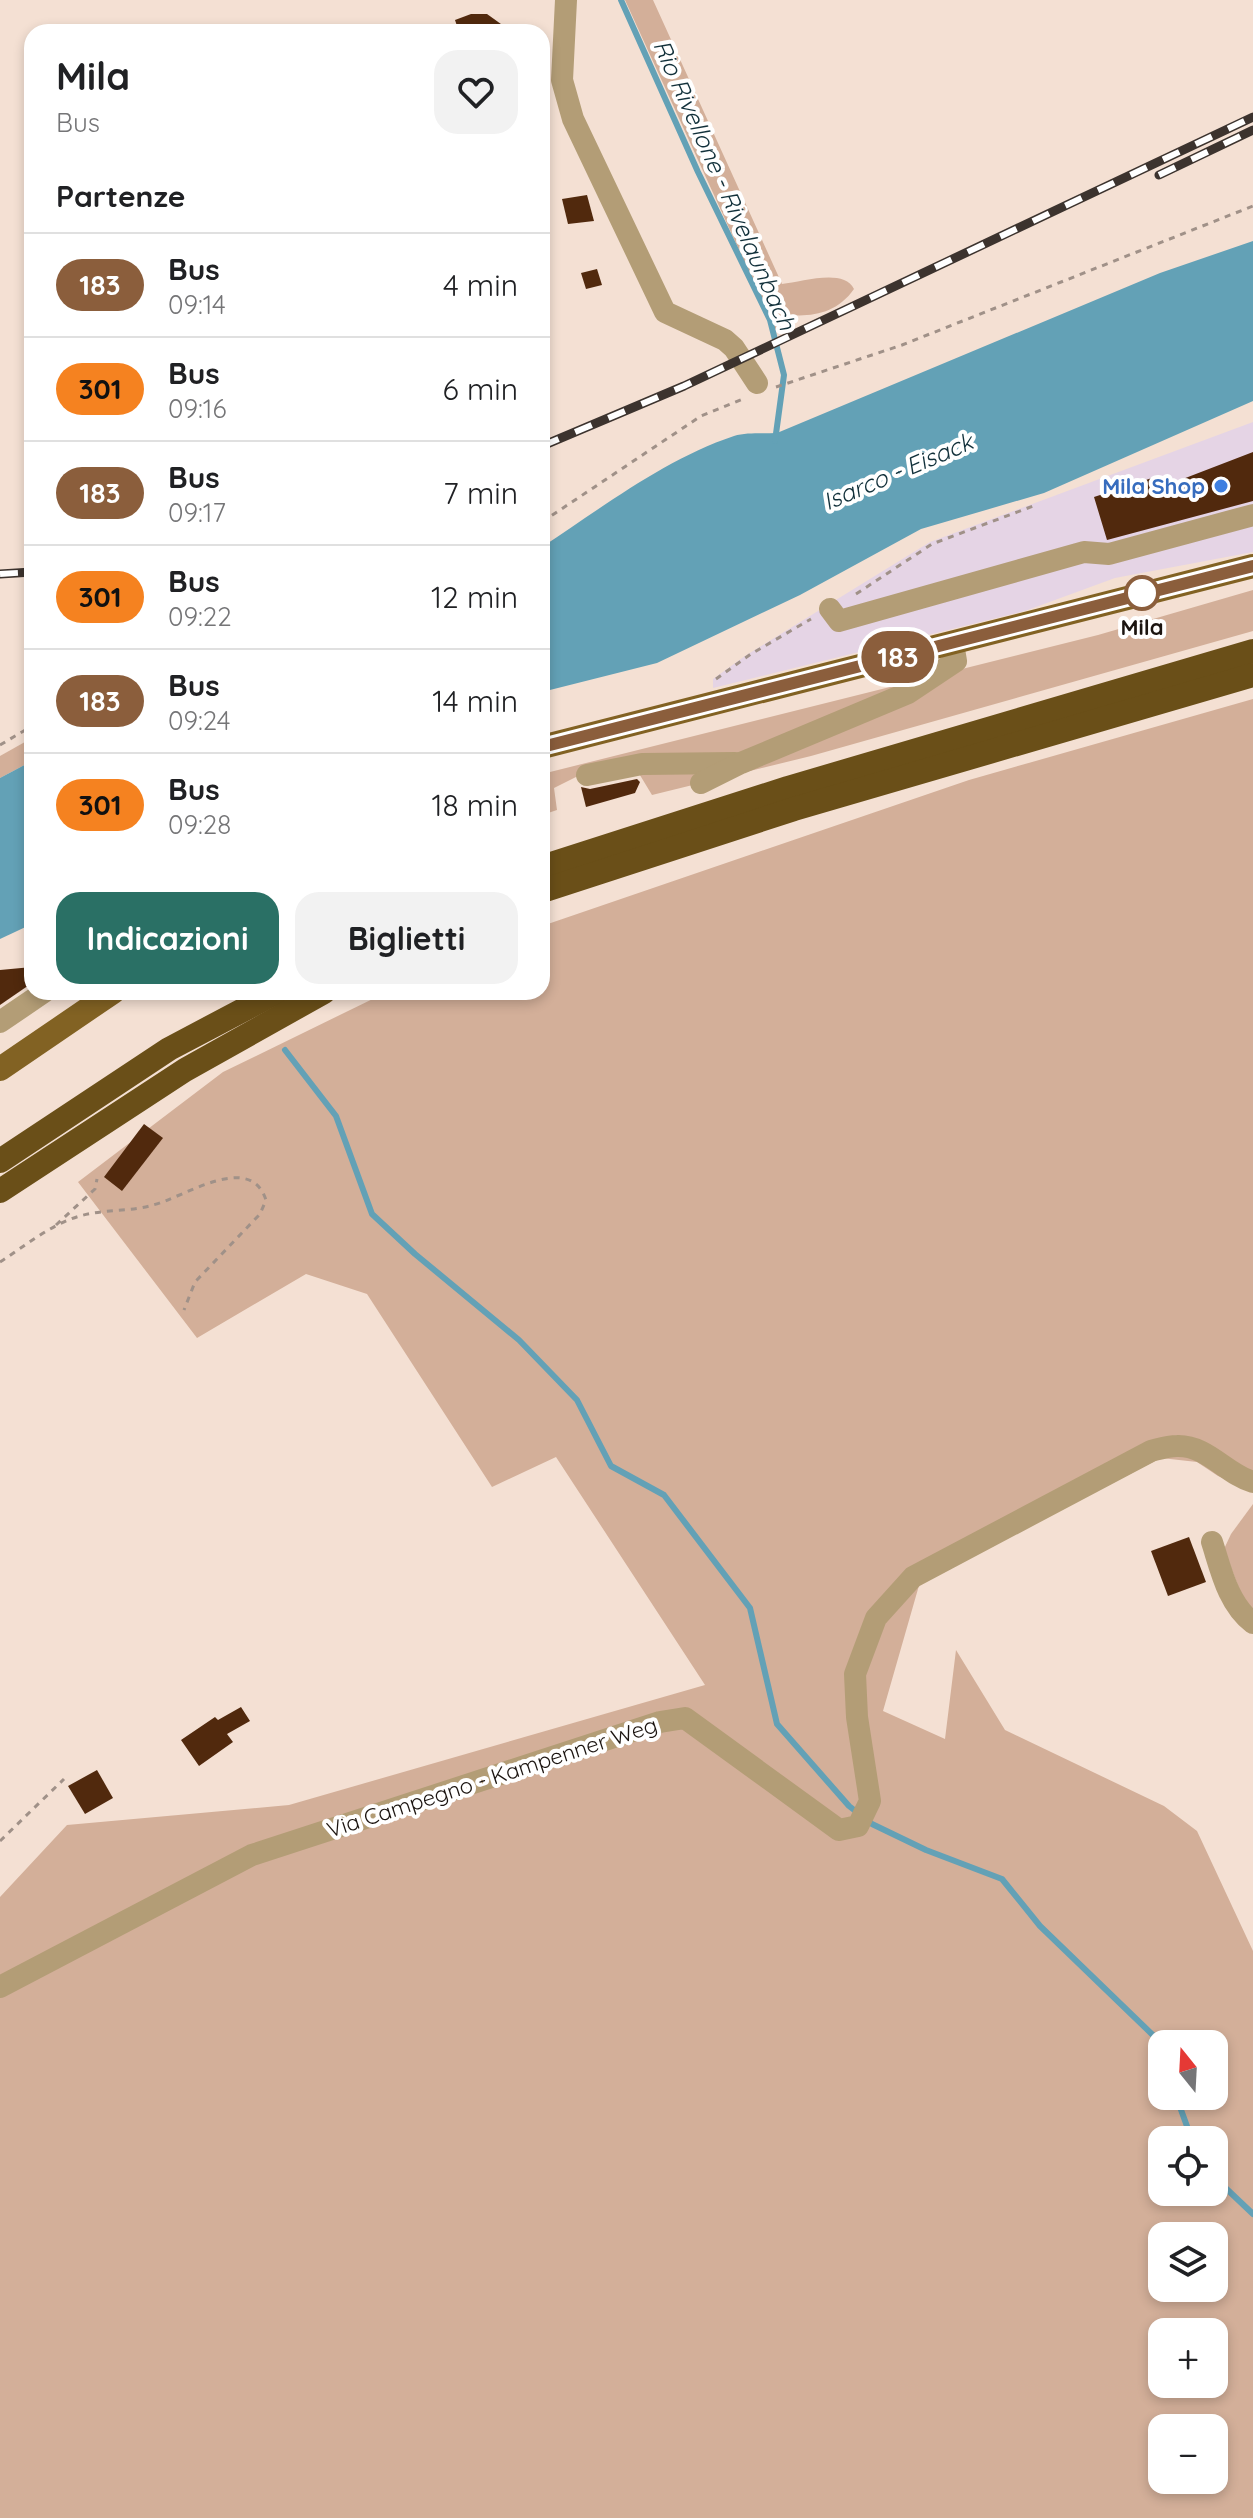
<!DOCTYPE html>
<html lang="it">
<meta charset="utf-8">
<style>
:root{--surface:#fff;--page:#f2f2f2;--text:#202124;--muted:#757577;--line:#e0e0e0;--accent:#2a7065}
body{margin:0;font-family:Quicksand,sans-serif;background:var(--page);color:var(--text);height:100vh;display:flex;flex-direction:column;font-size:30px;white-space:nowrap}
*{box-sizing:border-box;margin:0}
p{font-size:26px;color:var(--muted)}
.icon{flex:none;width:44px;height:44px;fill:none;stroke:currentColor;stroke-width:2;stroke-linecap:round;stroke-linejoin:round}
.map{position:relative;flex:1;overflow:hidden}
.side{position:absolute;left:24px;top:24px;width:526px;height:976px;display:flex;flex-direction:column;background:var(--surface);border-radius:24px;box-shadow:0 4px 12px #0003}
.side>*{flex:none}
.badge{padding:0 16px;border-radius:26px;font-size:28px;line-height:52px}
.needle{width:52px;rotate:342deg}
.fabs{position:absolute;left:1148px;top:2030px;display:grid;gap:16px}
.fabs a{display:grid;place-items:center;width:80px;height:80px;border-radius:16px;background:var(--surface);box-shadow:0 4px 12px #0003;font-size:40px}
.map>.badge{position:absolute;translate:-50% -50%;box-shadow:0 0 0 4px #fff}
h2{padding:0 32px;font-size:30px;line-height:72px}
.round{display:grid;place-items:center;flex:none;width:84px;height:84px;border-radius:24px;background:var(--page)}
.summary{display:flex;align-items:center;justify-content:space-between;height:136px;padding:0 32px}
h1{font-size:38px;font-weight:700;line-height:60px}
.action{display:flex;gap:16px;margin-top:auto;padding:16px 32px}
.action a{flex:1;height:92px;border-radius:24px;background:var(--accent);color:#fff;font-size:32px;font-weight:700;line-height:92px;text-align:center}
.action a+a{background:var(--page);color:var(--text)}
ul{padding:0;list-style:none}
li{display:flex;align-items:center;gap:24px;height:104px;padding:0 32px;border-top:2px solid var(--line)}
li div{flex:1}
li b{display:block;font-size:30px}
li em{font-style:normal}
li .badge{min-width:88px;font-weight:700;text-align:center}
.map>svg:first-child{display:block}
.industrial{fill:#e5d4e5}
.green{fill:#d3af99;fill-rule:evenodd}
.water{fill:#63a1b6}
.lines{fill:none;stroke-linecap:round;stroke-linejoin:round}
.stream{stroke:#63a1b6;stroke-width:6}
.building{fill:#51290d}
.path{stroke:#a09188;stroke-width:3;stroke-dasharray:6 6;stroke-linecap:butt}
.minor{stroke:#b39d76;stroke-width:22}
.major{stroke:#826223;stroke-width:24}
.highway{stroke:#6a4f18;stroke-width:24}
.rail-casing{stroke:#3c332e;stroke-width:9}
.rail{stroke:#fff;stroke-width:6;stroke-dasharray:18;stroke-linecap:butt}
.line-casing{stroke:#fff;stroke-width:18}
.line{stroke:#8b5e3c;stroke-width:12}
.shop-dot{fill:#3f7fe0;stroke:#fff;stroke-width:3}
.stop-dot{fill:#fff;stroke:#8b5e3c;stroke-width:4}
.labels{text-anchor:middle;stroke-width:8;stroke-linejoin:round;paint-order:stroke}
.shop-label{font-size:22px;font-weight:bold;fill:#366cbe;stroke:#fff;text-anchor:end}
.stop-label{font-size:22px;font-weight:bold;fill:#1b1410;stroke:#fff}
.street-label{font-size:22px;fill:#1b1410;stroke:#fff}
.water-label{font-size:24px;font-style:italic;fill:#11303a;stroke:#fff}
</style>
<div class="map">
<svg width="1253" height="2518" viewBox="0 0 1253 2518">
<rect width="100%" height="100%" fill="#f4e0d3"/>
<polygon class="industrial" points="1253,422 1253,552 1115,578 1025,611 713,688 713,679 745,656 930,542"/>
<g class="green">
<path d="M625,0H653L782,284C802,282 844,268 854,289C838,312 814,317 790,315L787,325L776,331Z"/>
<polygon points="1253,590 1253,631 811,756 652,795 632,762 580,775 554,788 557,810 542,815 542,774 1098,635"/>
<path d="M1253,699V1491L1218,1476L1197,1462L1161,1458L920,1582L883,1711L945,1739L956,1650L1005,1730L1164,1806L1197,1831L1253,1951V2518H0V1897L67,1825L289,1805L705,1685L556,1457L492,1487L367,1294L306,1274L197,1338L78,1182L223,1072L387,992H542V926L969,780ZM1162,2044H1214V2096H1162ZM1162,2140H1214V2192H1162ZM1162,2236H1214V2288H1162ZM1162,2332H1214V2384H1162ZM1162,2428H1214V2480H1162Z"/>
<polygon points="32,738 32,761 0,778 0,756"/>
<polygon points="1253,1504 1253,1616 1249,1615 1224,1549 1231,1534"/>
</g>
<g class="water">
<path d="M1253,241V401L1044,493L921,529L800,595L657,663L542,692V547C603,507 665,459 734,436C747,432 763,434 777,433L1160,273Z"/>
<polygon points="32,761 32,924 0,939 0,778"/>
</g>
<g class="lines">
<g class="stream">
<polyline points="621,0 698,172 770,320 784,375 775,441"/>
<polyline points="285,1050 336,1116 372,1214 415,1254 519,1340 577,1400 611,1466 664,1495 750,1608 777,1724 849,1806 872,1824 926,1850 1002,1879 1040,1926 1157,2039 1162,2054"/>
<polyline points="1176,2096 1192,2140"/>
<polyline points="1214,2177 1253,2214"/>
</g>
</g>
<g class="building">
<polygon points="471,14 487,14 512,32 459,32 455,20"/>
<polygon points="587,195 594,221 568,224 562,199"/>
<polygon points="597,269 602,285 586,289 581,273"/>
<polygon points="1253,452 1253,501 1107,540 1094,497 1158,476 1162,487"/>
<polygon points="637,779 640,782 635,793 586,807 581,787 590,789"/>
<polygon points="32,967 32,983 0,1005 0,970"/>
<polygon points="144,1124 163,1138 122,1191 104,1177"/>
<polygon points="1189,1537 1206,1582 1168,1596 1151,1551"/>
<polygon points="241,1707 250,1721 227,1734 233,1742 199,1766 181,1740 215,1717 218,1720"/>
<polygon points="97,1770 113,1798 85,1814 68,1786"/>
</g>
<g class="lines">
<g class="path">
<polyline points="776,387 902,345 1253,206"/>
<polyline points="542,522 701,416 743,399"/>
<polyline points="856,594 932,544 1036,505"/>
<polyline points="716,679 751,654 811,619"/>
<polyline points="0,745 32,726"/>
<polyline points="56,1225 95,1189 97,1179"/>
<path d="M0,1262C25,1246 51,1224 80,1216C104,1209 130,1212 153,1205C185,1197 250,1151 266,1200L260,1214L195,1282L184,1310"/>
<polyline points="0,1841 64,1779"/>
</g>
<g class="minor">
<polyline points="566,0 562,80 573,119 665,312 725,340 734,348 757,383"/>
<polyline points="830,609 839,621 1084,552 1109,554 1253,515"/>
<polyline points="587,775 642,764 735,763"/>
<polyline points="701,783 741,763 908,693 956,661 953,643"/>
<polyline points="0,1022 44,992"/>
<path d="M1212,1542C1221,1570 1228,1604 1253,1623"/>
<path d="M0,1987L252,1855L660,1722L685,1718L839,1830L858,1826L870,1801L857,1717L855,1674L876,1618L913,1577L1151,1451C1159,1449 1168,1446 1177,1446C1207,1445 1226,1474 1253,1482"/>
</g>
<g class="major">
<polyline points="542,747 1253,566"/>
<polyline points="0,1069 113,992"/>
</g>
<g class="highway">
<polyline points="542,867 788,788 1253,651"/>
<polyline points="542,891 794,809 1253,675"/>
<polyline points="0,1161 169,1049 277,992"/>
<polyline points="0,1191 185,1070 324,992"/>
</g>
<g class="rail-casing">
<g id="rail">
<polyline points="1159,175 1253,130"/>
<polyline points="542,446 684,386 1253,117"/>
<polyline points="0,574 32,572"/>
</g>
</g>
<use href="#rail" class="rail"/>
</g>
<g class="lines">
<g class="line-casing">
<polyline id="line" points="542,747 1253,566"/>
</g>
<use href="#line" class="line"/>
</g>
<circle class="shop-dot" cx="1221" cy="486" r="8"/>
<circle class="stop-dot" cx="1142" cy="593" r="16"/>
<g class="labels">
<g class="shop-label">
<text x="1205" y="494">Mila Shop</text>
</g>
<g class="stop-label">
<text x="1142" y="635">Mila</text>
</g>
<g class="street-label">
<text transform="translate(492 1777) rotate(-18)" y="8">Via Campegno - Kampenner Weg</text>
</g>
<g class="water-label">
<text transform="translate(724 185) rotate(66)" y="8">Rio Rivellone - Rivelaunbach</text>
<text transform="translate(898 472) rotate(-23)" y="8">Isarco - Eisack</text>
</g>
</g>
</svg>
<div class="fabs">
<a><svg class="needle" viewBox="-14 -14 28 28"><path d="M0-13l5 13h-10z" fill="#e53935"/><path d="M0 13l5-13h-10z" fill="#757577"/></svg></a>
<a><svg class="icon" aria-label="locate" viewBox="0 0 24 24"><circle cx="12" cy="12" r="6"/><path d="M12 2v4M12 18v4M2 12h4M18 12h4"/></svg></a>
<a><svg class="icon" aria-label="layers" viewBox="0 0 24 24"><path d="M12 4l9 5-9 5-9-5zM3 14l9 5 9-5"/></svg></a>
<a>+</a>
<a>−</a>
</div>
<b class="badge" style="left:898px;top:657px;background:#8b5e3c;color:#fff">183</b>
<section class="side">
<div class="summary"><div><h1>Mila</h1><p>Bus</p></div><a class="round"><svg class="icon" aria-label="heart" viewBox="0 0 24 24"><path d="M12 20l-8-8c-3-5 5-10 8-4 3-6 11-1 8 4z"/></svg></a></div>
<h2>Partenze</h2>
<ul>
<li><span class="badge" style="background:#8b5e3c;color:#fff">183</span><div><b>Bus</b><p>09:14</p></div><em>4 min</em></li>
<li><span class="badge" style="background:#f58220;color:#111">301</span><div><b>Bus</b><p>09:16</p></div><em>6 min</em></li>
<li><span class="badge" style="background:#8b5e3c;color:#fff">183</span><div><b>Bus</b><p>09:17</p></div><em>7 min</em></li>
<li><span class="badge" style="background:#f58220;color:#111">301</span><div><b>Bus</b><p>09:22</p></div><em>12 min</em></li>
<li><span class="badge" style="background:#8b5e3c;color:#fff">183</span><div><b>Bus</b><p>09:24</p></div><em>14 min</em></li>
<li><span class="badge" style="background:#f58220;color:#111">301</span><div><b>Bus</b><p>09:28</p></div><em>18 min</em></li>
</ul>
<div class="action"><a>Indicazioni</a><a>Biglietti</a></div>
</section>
</div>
